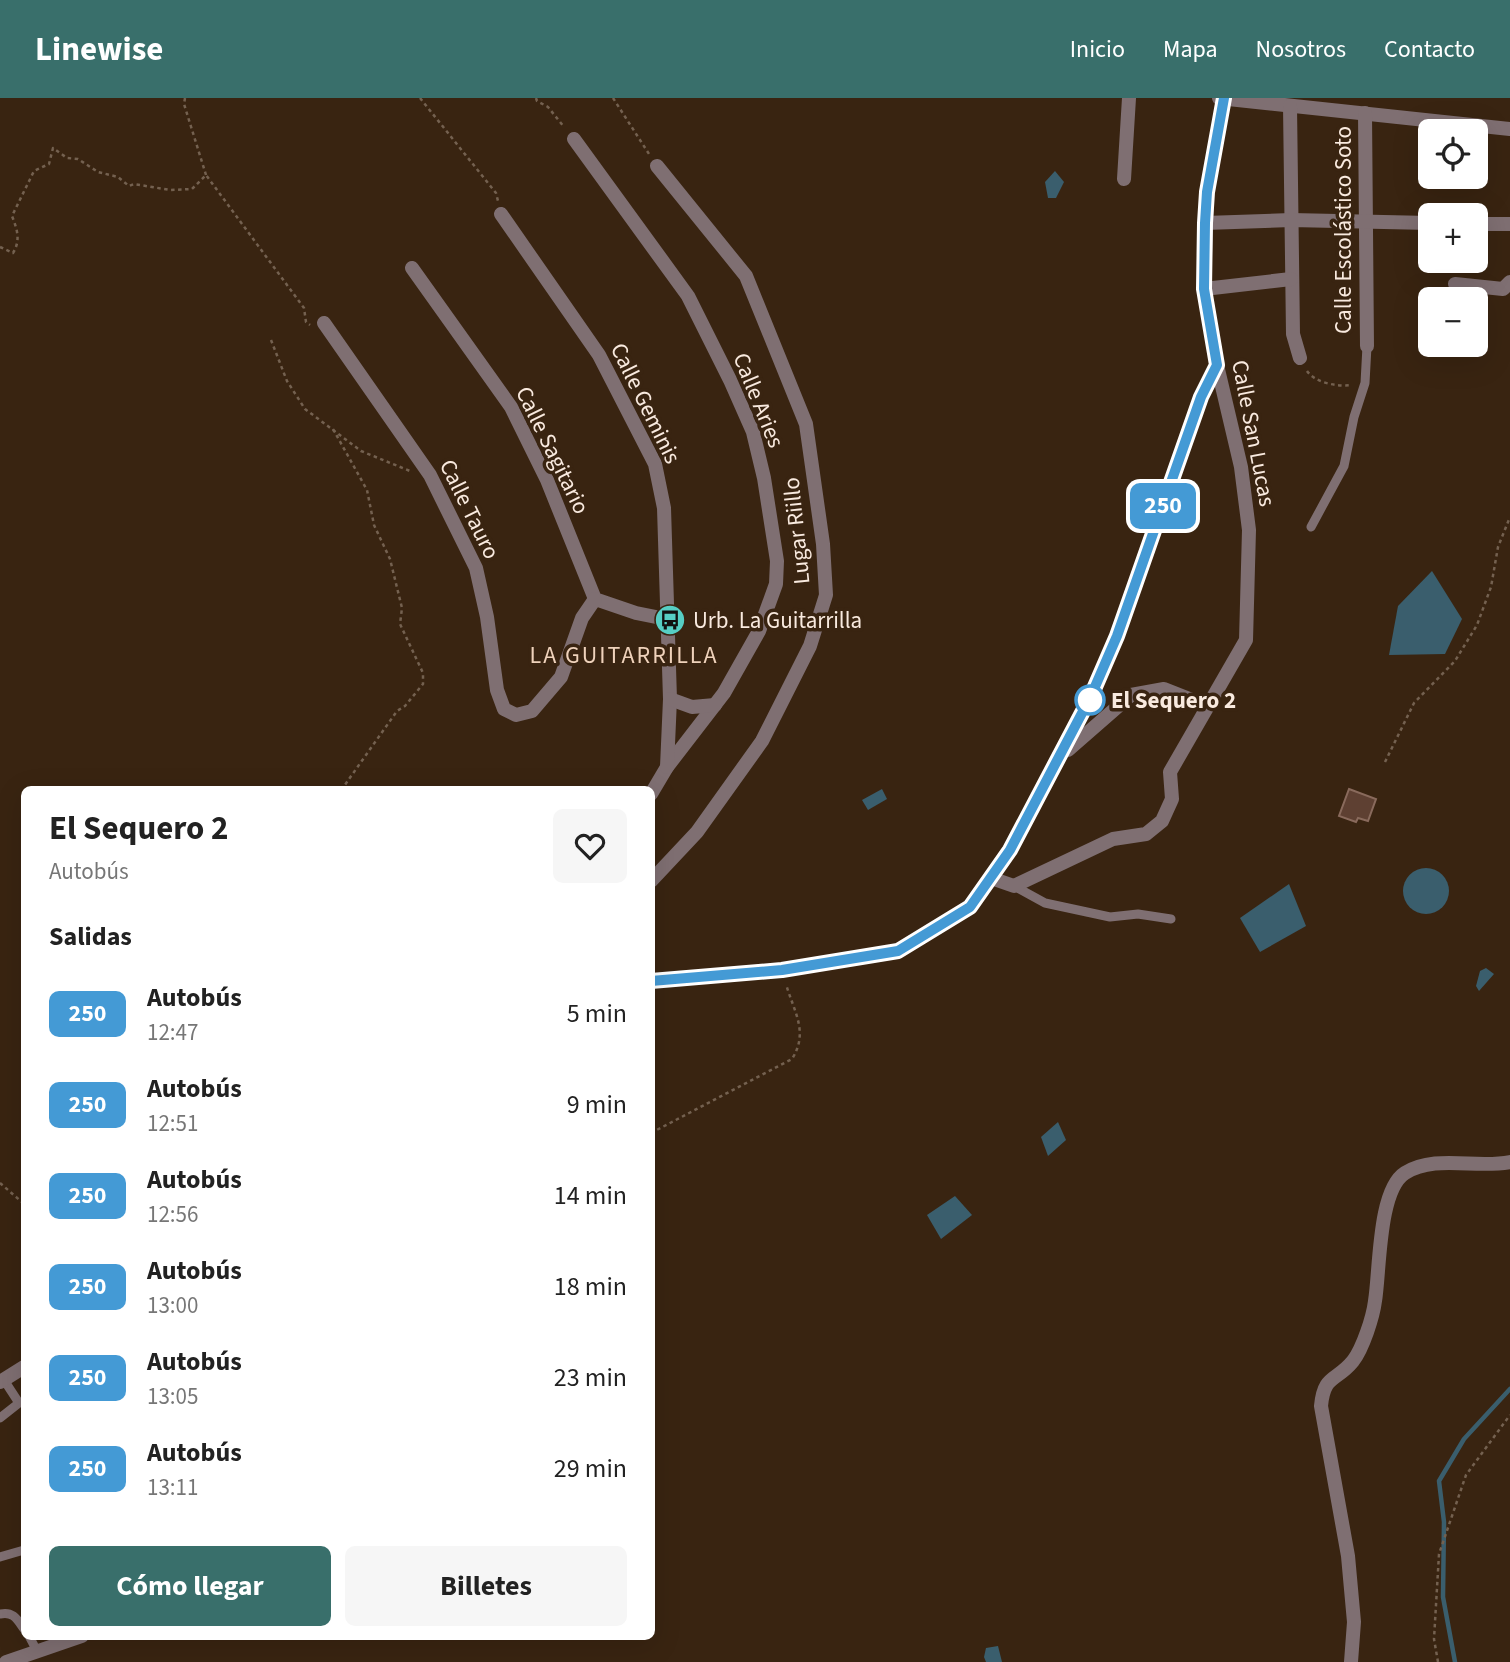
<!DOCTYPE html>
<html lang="es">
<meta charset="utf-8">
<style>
:root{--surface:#fff;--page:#f6f6f6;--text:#222;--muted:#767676;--accent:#396f6b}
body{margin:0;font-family:"Source Sans 3",sans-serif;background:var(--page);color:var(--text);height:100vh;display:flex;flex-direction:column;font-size:26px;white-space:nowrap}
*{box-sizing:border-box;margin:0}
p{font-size:23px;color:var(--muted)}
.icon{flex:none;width:38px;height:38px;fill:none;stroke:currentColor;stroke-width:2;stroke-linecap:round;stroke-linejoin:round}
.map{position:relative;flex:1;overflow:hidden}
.panel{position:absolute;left:21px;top:688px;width:634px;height:854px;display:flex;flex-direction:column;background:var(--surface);border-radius:10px;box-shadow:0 7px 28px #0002}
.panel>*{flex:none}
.badge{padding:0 14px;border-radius:10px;font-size:24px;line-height:46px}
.controls{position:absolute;left:1418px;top:21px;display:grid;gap:14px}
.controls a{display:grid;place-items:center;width:70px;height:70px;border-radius:10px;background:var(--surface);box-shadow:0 7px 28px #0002;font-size:35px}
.map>.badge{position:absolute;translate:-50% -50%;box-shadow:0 0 0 4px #fff}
h2{padding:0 28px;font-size:26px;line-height:63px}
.round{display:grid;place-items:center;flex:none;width:74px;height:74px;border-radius:10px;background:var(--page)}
.overview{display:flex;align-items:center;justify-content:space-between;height:119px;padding:0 28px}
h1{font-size:33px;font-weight:700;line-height:52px}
.button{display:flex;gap:14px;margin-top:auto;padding:14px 28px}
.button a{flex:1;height:80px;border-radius:10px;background:var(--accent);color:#fff;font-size:28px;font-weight:700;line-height:80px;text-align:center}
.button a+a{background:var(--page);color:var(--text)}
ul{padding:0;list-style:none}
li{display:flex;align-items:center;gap:21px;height:91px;padding:0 28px}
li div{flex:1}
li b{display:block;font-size:26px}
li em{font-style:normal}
li .badge{min-width:77px;font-weight:700;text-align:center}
header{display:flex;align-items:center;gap:42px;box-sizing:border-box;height:98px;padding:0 35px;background:var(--accent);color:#fff}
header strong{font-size:33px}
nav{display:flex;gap:38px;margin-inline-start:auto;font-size:24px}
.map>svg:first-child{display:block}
.water{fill:#3a5e6d}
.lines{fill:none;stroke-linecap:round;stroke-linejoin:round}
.stream{stroke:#3a5e6d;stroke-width:4.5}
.building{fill:#5e4032;stroke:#896a5c;stroke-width:2}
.path{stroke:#746150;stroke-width:2.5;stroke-dasharray:3.5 3.5;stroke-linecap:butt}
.lane{stroke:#7f6f72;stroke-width:9}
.street{stroke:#7f6f72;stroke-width:14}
.line-casing{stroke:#fff;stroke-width:16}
.line{stroke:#449ad5;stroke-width:10}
.stop-dot{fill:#fff;stroke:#449ad5;stroke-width:3.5}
.labels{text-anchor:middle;stroke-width:7;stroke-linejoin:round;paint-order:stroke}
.street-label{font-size:23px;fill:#f9eadf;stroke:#392411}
.poi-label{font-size:23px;fill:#f9eadf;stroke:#392411;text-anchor:start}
.stop-label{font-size:23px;font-weight:bold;fill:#f9eadf;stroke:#392411;text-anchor:start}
.neighbourhood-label{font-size:24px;letter-spacing:2px;fill:#efd2bb;stroke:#392411}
</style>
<header>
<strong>Linewise</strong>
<nav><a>Inicio</a><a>Mapa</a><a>Nosotros</a><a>Contacto</a></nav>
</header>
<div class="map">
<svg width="1510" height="1564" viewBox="0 0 1510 1564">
<rect width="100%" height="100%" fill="#392411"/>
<g class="water">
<polygon points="1055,73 1064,84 1056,100 1048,100 1045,84"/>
<polygon points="1432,473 1462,521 1445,556 1389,557 1398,508"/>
<polygon points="882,691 887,701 868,712 862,702"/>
<circle cx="1426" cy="793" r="23"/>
<polygon points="1289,786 1306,828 1260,854 1240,820"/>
<polygon points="1486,870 1494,876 1479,893 1476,888 1480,873"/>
<polygon points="1058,1024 1066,1042 1048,1058 1041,1039"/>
<polygon points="955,1098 972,1117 941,1141 927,1117"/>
<polygon points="998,1548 1002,1564 986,1564 984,1559 986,1550"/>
</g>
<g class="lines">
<polyline class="stream" points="1455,1564 1443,1499 1444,1424 1439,1383 1464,1341 1510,1291"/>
</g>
<polygon class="building" points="1349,691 1376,701 1368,723 1358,720 1356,724 1339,718"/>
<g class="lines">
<g class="path">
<polyline points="185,0 184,6 206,77"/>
<polyline points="420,0 496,95 498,103"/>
<polyline points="536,0 537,3 548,9 564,29"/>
<polyline points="613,0 649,56"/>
<path d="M0,149L13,155C21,142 17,131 12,118L34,73L49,66L53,50L67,60L78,61L98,74L118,79L129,88L134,86L170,92L192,91L206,77L304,210L306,224L310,227"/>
<polyline points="271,242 287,283 305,311 361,353 410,373"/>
<path d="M1307,273C1315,285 1338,289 1352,287"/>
<polyline points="333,331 367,392 374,427 390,461 402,510 400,526 423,575 423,586 405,608 397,613 342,691"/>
<polyline points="1385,664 1414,605 1455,563 1477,527 1491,489 1498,449 1510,419"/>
<path d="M651,1035L792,961C809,934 794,914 786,886"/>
<polyline points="0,1085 23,1105 24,1112"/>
<polyline points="1438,1564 1434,1541 1439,1456 1466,1377 1510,1317"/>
</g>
<g class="lane">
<polyline points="1311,429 1344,368 1354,319 1365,285 1367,248"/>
<polyline points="1014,788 1045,805 1110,819 1138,816 1171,821"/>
<polyline points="0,1320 19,1305 4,1282"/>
<polyline points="0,1459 24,1452"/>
<path d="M0,1516C13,1513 17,1521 24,1531"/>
<polyline points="29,1538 37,1553"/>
</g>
<g class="street">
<polyline points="1219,0 1510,31"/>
<polyline points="1290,8 1293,236 1300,260"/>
<polyline points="1365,15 1367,248"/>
<polyline points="574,41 688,198 730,282 753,334 764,380 777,463 776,486 759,533 724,595 667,669 651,696"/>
<polyline points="1124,81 1129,0"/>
<polyline points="501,116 599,257 655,366 664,410 670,601 667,669"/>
<polyline points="1205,125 1291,122 1430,125"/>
<polyline points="1475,126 1510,126"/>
<polyline points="412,170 511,309 547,382 595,501 636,515 666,521"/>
<polyline points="1455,186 1503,191 1510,184"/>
<polyline points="1204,191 1291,181"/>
<polyline points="324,225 430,377 476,470 487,519 497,592 504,611 516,617 532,613 561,579 582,520 595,501"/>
<polyline points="670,601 692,609 715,607"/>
<polyline points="1068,652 1131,597 1164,591 1207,608"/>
<polyline points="991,780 1014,788 1113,741 1146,736 1162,723 1172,701 1170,674 1246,542 1249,432 1241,369 1217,267 1204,191 1207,94 1224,0"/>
<polyline points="651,783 697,734 762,643 810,548 826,497 823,446 806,326 746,178 657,68"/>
<polyline points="651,883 782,872 898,853 970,809 1010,752 1091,598 1117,538 1201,299 1217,267"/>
<polyline points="0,1284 24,1269"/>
<polyline points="6,1564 82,1538"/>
<path d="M1351,1564L1354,1524L1348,1458L1321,1308C1324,1276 1336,1284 1353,1263C1363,1250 1373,1219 1375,1203C1380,1173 1378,1092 1405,1075C1435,1056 1476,1071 1510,1064"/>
</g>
</g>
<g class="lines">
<g class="line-casing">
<polyline id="line" points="651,883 782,872 898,853 970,809 1010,752 1091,598 1117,538 1201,299 1217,267 1204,191 1205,125 1207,94 1224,0"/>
</g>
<use href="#line" class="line"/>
</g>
<defs>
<g id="bus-disc" transform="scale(1.575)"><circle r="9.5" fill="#56cec4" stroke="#392411"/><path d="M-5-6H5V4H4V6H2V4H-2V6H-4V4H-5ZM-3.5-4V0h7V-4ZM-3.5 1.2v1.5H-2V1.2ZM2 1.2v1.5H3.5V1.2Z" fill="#111"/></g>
</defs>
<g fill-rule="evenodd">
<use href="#bus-disc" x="670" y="522"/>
</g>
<circle class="stop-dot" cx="1090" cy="602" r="14"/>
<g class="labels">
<g class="street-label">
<text transform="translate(1343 132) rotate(-90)" y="8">Calle Escolástico Soto</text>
<text transform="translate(759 302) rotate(68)" y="8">Calle Aries</text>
<text transform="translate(646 305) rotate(64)" y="8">Calle Geminis</text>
<text transform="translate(1254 335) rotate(79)" y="8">Calle San Lucas</text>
<text transform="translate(553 352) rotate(64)" y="8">Calle Sagitario</text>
<text transform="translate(470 411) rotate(64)" y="8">Calle Tauro</text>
<text transform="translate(796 433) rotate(-96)" y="8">Lugar Riillo</text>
</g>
<g class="poi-label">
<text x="693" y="530">Urb. La Guitarrilla</text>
</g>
<g class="stop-label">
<text x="1111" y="610">El Sequero 2</text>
</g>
<g class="neighbourhood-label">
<text x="624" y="565">LA GUITARRILLA</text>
</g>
</g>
</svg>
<div class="controls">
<a><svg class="icon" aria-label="locate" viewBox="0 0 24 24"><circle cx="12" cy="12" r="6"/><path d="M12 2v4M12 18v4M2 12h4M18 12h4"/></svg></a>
<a>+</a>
<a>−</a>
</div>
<b class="badge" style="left:1163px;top:408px;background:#449ad5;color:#fff">250</b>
<section class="panel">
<div class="overview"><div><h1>El Sequero 2</h1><p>Autobús</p></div><a class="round"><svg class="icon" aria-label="heart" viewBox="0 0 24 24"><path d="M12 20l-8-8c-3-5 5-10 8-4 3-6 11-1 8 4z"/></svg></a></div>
<h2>Salidas</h2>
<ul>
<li><span class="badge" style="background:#449ad5;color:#fff">250</span><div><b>Autobús</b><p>12:47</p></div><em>5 min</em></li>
<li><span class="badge" style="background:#449ad5;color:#fff">250</span><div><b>Autobús</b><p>12:51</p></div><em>9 min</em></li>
<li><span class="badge" style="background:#449ad5;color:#fff">250</span><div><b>Autobús</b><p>12:56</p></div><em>14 min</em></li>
<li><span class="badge" style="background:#449ad5;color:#fff">250</span><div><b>Autobús</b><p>13:00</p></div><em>18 min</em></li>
<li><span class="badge" style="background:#449ad5;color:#fff">250</span><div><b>Autobús</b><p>13:05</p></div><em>23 min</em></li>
<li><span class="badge" style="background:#449ad5;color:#fff">250</span><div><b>Autobús</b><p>13:11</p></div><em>29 min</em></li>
</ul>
<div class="button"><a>Cómo llegar</a><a>Billetes</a></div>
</section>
</div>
